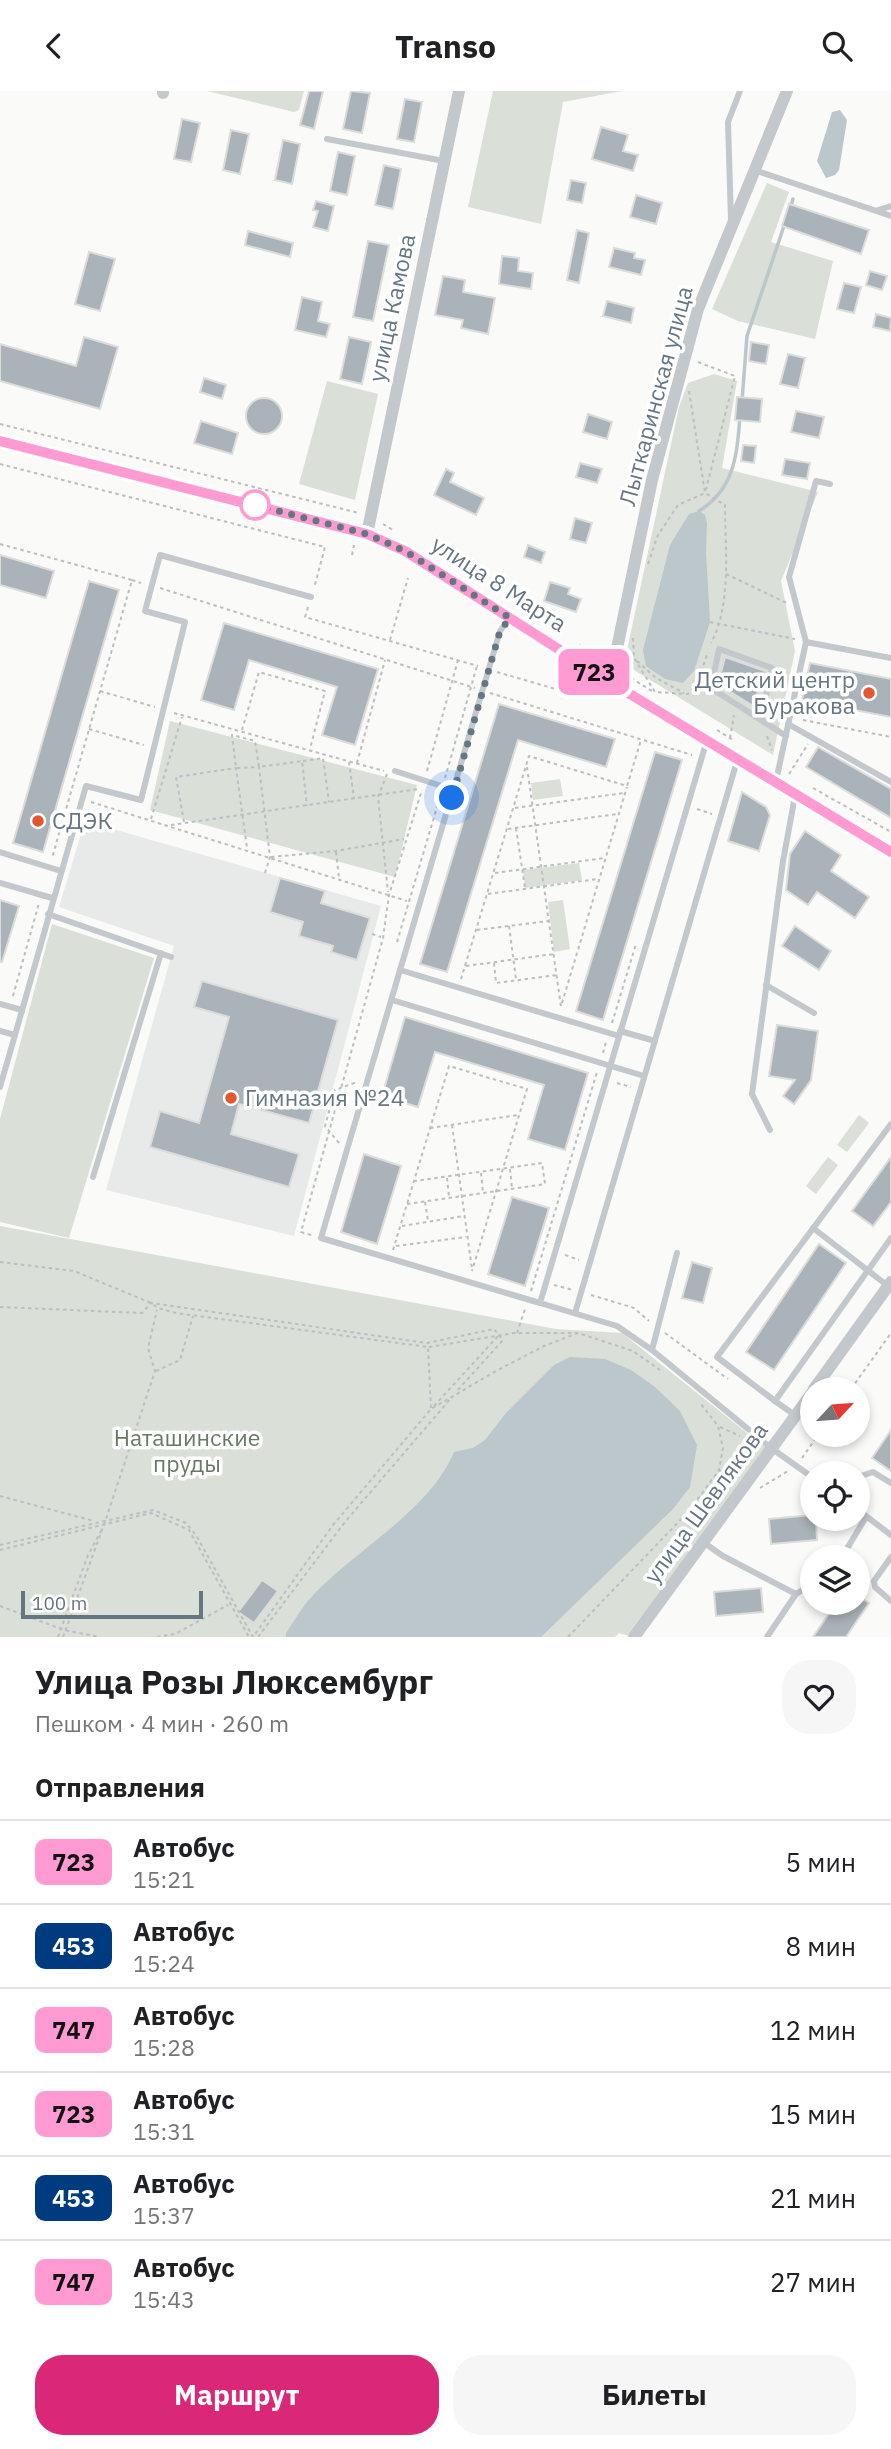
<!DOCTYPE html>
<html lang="ru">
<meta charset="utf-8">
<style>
:root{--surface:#fff;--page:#f6f6f6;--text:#202124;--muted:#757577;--line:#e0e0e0;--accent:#db2777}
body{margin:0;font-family:"IBM Plex Sans",sans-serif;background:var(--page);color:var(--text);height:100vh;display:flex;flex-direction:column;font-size:26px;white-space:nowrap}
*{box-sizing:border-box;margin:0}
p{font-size:23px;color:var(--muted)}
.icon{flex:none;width:38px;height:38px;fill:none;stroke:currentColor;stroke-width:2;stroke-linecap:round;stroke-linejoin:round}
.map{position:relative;height:1546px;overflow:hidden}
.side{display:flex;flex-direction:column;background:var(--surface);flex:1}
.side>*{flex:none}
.badge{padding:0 14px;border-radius:10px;font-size:24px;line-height:46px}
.needle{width:46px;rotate:64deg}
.fabs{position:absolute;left:800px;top:1286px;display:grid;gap:14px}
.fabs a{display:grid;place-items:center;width:70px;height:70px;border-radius:50%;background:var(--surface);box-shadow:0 4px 10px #0003;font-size:35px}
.scale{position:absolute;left:21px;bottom:18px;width:182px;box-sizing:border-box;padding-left:7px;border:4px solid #657683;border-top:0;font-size:19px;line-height:24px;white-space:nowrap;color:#657683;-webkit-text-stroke:5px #fff;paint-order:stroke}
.you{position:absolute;width:35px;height:35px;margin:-18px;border:5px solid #fff;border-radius:50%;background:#1a73e8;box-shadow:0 0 0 10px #1a73e833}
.map>.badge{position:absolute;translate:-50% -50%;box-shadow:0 0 0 4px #fff}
h2{padding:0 35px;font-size:26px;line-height:63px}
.round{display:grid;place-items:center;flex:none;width:74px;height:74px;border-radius:28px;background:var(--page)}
.headline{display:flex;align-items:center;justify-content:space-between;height:119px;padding:0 35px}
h1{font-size:33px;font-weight:800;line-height:52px}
.action{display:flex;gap:14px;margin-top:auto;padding:14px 35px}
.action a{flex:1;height:80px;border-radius:28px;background:var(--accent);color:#fff;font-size:28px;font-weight:800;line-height:80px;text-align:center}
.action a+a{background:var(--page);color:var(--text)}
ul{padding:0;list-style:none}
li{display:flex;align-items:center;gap:21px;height:84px;padding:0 35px;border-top:2px solid var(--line)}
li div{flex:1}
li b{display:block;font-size:26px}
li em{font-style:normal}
li .badge{min-width:77px;font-weight:700;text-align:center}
header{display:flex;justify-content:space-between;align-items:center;height:91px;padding:0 35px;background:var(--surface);font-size:32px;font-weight:800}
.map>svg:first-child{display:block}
.built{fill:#e8e9e9}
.green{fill:#dadfd7}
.water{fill:#bbc7cb}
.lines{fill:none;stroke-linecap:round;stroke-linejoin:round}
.stream{stroke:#bbc7cb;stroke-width:3.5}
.building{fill:#aab3b9;stroke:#dcdcda;stroke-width:2}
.path{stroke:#bbbfc2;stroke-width:2;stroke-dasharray:3.5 3.5;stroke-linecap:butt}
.service{stroke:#c3c8cc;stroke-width:6}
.minor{stroke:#c3c8cc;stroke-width:12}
.tertiary{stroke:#c3c8cc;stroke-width:14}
.line-casing{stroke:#fff;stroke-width:16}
.line{stroke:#ff9ad2;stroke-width:10}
.walk{stroke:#657683;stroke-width:7;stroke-dasharray:0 12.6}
.stop-dot{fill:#fff;stroke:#ff9ad2;stroke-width:3.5}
.poi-dot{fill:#e4572e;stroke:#fff;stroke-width:2.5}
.labels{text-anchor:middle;stroke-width:7;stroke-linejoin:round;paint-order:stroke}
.street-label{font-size:23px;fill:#657683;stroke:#fff}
.poi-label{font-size:23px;fill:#657683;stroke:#fff;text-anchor:start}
.park-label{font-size:23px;fill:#687a64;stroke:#fff}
</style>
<header><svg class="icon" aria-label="back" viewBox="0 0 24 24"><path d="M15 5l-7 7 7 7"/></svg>Transo<svg class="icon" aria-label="search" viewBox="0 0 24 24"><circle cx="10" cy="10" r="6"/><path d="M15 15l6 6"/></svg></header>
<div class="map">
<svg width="891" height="1546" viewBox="0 0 891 1546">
<rect width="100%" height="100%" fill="#fafaf8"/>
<polygon class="built" points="85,730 381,815 294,1145 106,1099 174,855 59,816"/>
<g class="green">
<polygon points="207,0 304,0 299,19 294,21"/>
<polygon points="493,0 622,0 563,11 541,133 468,116"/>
<polygon points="767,92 789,101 771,151 833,170 815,248 738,230 712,218"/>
<polygon points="714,283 737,290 722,377 818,401 781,490 795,560 773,664 624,573 679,316 688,292"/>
<polygon points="327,290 378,303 355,409 299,393"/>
<polygon points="170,630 417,694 395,786 150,719"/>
<polygon points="560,688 563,705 533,709 531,692"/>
<polygon points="579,772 582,789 525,797 523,779"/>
<polygon points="563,809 570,858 554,861 548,811"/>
<polygon points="52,833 154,867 69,1147 0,1131 0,1028"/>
<polygon points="859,1024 869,1032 847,1061 837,1054"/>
<polygon points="828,1066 838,1074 816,1103 806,1095"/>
<polygon points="0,1135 556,1238 622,1242 766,1357 629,1545 619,1542 615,1546 0,1546"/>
</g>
<g class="water">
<polygon points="840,19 847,29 839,79 835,84 826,87 817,70 832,21"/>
<polygon points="699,420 705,424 707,432 706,461 710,531 694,580 683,592 665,588 646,575 643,559 670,454 689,423"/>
<path d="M570,1266L605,1268L631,1279L655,1296L680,1320L697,1354L690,1396L673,1418L541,1546H286V1542C293,1532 299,1521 307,1511C351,1460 427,1424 454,1361L473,1357L485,1349L506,1322L554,1274Z"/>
</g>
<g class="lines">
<g class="stream">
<polyline points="790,118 793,108"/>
<polyline points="742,310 747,245 785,132"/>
<path d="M699,420C735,398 737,363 740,325"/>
</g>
</g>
<g class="building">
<polygon points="309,0 323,0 314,38 300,34"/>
<polygon points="351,0 370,2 362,42 343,38"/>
<polygon points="405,8 422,11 414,51 397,48"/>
<polygon points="182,28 200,32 191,71 174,68"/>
<polygon points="601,36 628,44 623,60 638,64 633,80 592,68"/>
<polygon points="231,39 249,43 240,83 223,79"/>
<polygon points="283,49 300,53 292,93 275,89"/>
<polygon points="338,61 355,65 347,104 330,100"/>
<polygon points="384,74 401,78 393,118 375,114"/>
<polygon points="571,89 586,92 582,112 567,109"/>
<polygon points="636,104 662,112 656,133 630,126"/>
<polygon points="316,110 334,115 328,140 313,136 318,120 313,119"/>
<polygon points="789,113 869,139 861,163 782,135"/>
<polygon points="577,139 589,142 579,192 567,189"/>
<polygon points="248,140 293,152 290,166 245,154"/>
<polygon points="368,150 389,154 373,230 353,226"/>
<polygon points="614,157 635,162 634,167 645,169 641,184 609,176"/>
<polygon points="89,161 115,168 100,220 75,213"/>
<polygon points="502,165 519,167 518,180 533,182 531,198 499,193"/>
<polygon points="870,180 887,185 882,199 866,194"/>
<polygon points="443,185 465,189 463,201 495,207 488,243 461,237 463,229 435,224"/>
<polygon points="844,192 861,196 854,222 837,218"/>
<polygon points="302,206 322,211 318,230 330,233 326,246 295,239"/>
<polygon points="607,210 634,217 631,232 603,225"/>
<polygon points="876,223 891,227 890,240 873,236"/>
<polygon points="84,246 118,256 100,318 0,290 0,253 76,275"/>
<polygon points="349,246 371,251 362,293 340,288"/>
<polygon points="751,251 769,254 766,273 749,270"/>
<polygon points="788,263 805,267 798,297 780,293"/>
<polygon points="204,287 226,294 222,308 200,301"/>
<polygon points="737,306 762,308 760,331 735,329"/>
<circle cx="264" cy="325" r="18"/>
<polygon points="796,320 824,326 819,347 791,341"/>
<polygon points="588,323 612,331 607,348 583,341"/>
<polygon points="201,330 238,342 232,363 194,352"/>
<polygon points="743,354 756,355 754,372 741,370"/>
<polygon points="785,368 810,372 807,388 782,384"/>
<polygon points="580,372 602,378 597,392 576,386"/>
<polygon points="446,378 454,382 450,391 484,407 476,424 434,404"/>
<polygon points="575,427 592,432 586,452 570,448"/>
<polygon points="528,454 545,461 541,472 524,466"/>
<polygon points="0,464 54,480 46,507 0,494"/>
<polygon points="89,490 119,499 43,761 13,752"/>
<polygon points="550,491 570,497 568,503 581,508 576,521 544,510"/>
<polygon points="224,532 378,578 355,654 322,644 337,596 249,569 234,619 201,609"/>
<polygon points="725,566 765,580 753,615 718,593"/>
<polygon points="810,572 891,588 891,626 802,609"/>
<polygon points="499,613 615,648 606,676 518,649 447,881 420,873"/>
<polygon points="818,656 891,698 891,727 806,676"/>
<polygon points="655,661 682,669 603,929 576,920"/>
<polygon points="742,701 766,716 770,724 759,760 728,750"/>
<polygon points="805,740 841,764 831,780 869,806 855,827 817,801 808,814 786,799 790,763"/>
<polygon points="280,787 325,800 321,812 370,827 357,869 331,861 333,855 299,845 303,831 270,821"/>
<polygon points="0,809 19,815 2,871 0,871"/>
<polygon points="795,835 831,860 819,879 782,855"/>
<polygon points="202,890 338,929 309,1032 239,1013 231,1043 299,1063 289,1096 150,1056 160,1020 199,1032 229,926 194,916"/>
<polygon points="405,926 588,982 565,1059 528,1048 544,994 435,961 418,1016 382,1005"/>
<polygon points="777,934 818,940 811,989 794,1013 783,1005 795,989 769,985"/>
<polygon points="364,1063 401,1075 377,1153 341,1141"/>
<polygon points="891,1066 891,1111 873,1135 852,1120"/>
<polygon points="512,1106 549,1117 525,1195 488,1183"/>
<polygon points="819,1153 846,1172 774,1279 746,1261"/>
<polygon points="692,1171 712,1177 703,1212 682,1207"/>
<polygon points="891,1339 891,1380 872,1367"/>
<polygon points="812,1424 812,1428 816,1428 817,1449 771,1453 769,1428"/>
<polygon points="262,1489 278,1500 254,1532 238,1521"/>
<polygon points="761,1497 763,1521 716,1525 714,1501"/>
<polygon points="858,1505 869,1512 846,1546 813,1546 836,1512 858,1512"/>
</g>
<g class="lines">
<g class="path">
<polyline points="698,271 735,285 705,402"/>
<path d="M689,300L705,402L725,414C725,459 732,512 711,552"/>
<polyline points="0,333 359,422"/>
<polyline points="0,373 325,456 314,497"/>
<polyline points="383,433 393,439"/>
<polyline points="0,453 132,489 52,767"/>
<polyline points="352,464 354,454"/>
<polyline points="648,473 658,444 678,414 705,402"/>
<polyline points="726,483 787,512"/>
<polyline points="132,489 141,492"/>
<polyline points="160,497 475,597"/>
<polyline points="308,516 305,526 478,575"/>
<polyline points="710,531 795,548"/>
<polyline points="633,547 634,567 655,601 688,603 698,590 708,561"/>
<polyline points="390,549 408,487"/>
<polyline points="579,554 595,564"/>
<polyline points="637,570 656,587 684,602"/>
<polyline points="497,581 590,608"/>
<polyline points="631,587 652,600"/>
<polyline points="100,600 155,616"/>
<polyline points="490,602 692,664"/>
<polyline points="174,622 384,680"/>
<polyline points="803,629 891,646"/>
<polyline points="89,638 144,654"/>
<polyline points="242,639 259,581 325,600 310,658"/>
<polyline points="717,639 733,649"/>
<polyline points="767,645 772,659"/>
<polyline points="730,647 734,624"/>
<polyline points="303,670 323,667 329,711"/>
<polyline points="349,671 354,708"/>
<polyline points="357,672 385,569"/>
<polyline points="527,676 561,916"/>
<polyline points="427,680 458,569"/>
<polyline points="387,683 378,706 388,801"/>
<polyline points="789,683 808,653"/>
<polyline points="445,687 477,575"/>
<polyline points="813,697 891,741"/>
<polyline points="91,711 407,810"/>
<polyline points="515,717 624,702"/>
<polyline points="697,718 712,723"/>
<polyline points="151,728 182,626"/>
<polyline points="184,731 176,686 236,677 247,757"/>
<polyline points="171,734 418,698"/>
<polyline points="516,737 525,797"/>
<polyline points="508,738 617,723"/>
<polyline points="336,761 339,787"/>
<polyline points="271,766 336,760 404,748"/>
<polyline points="265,782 270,766 259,676 236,677 232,644 255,650 259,676 302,670 307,715"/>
<polyline points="495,782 604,767"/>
<polyline points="488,803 597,788"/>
<polyline points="509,835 516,888"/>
<polyline points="477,839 548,830"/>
<polyline points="372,843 381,846"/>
<polyline points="397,851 440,706"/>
<polyline points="494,872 496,892 557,884"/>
<polyline points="466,875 554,863"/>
<polyline points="461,888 529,665 627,695 641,649"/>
<polyline points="13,905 39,812"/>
<polyline points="562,912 627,696"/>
<polyline points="612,932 636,853"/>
<polyline points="603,962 606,951"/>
<polyline points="617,992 631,996"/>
<polyline points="452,1034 472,1178"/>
<polyline points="430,1037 518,1024"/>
<polyline points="339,1052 325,1035 335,999 357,991"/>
<polyline points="510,1078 512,1097"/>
<polyline points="481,1082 483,1101"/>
<polyline points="447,1087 449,1106"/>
<polyline points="425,1111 428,1130"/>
<polyline points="407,1113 545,1093 542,1072 415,1090"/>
<polyline points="402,1135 464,1125"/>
<polyline points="311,1144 301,1141 383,847 389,804 422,699"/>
<polyline points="396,1155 466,1146"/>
<polyline points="393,1159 449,975 527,998 472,1180"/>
<polyline points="565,1164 579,1169"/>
<polyline points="0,1171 74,1180 151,1212 158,1217 176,1222 428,1256 431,1318"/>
<polyline points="554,1194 573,1199"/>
<polyline points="531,1200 597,981"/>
<polyline points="591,1204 634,1217 649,1230"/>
<polyline points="0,1216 142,1222 151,1212 427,1252 494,1238 503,1249 456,1301"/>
<polyline points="517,1242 525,1218"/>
<polyline points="665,1242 728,1288"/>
<polyline points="429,1256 514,1242 577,1242"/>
<polyline points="156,1280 180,1269 193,1225"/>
<polyline points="851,1298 891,1242"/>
<polyline points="434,1315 499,1244"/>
<polyline points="720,1336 740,1345"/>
<polyline points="802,1367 818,1344"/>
<polyline points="733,1389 719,1379 749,1365"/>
<polyline points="760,1397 788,1380"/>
<polyline points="0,1405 94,1430"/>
<polyline points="0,1454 153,1419 186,1432 196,1444 253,1546 333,1434 431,1318 496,1280 544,1255 578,1242 633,1260 660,1279"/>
<polyline points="0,1459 151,1422 189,1439 249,1546"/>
<polyline points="0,1515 64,1539 100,1546"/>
<polyline points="58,1546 88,1464 101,1440"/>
<polyline points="63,1546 106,1428 155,1280 148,1257 157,1219"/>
<polyline points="157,1546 175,1543 228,1514"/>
<polyline points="258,1546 345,1431 452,1306"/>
<polyline points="568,1546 689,1420 719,1379 723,1357 718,1335 700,1312"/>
</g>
<g class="service">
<polyline points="327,48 444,70"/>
<polyline points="754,79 891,125"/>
<polyline points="878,119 891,115"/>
<polyline points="731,129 728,31 740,0"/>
<polyline points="510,527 500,540 321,1147 540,1212 707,649"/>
<polyline points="806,551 789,486 816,390 830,393"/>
<polyline points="761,627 772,577 719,558 711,597 786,645"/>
<polyline points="788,633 891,691"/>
<polyline points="395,680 454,699"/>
<polyline points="776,690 806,551 891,567"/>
<polyline points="0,761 61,780"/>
<polyline points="0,792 52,807"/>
<polyline points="48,823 171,866"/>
<polyline points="400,879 619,945"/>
<polyline points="766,894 814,922"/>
<polyline points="392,909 644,985"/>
<polyline points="0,913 22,919"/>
<polyline points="0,940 15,944 86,695 141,709 185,531 145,520 160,464 311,506"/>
<polyline points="620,940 655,950"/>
<polyline points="0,996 15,944"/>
<polyline points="770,1039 752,1003 783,770 795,705"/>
<polyline points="93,1086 161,862"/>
<polyline points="813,1137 888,1195"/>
<polyline points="540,1212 617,1235 652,1259 771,1357 812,1386"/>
<polyline points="575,1222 737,670"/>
<polyline points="652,1259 677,1162"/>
<polyline points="775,1310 717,1266 891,1033"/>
<polyline points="796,1325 775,1310 891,1147"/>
<polyline points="858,1386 873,1381 891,1392"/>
<polyline points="858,1419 891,1444"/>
<polyline points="703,1451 723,1465 796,1503"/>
<polyline points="842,1466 866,1426"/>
<polyline points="891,1466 874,1490 875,1496 891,1510"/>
<polyline points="767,1546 796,1503 812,1493"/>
</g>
<g class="minor">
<polyline points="163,2 163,0"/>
<polyline points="367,443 459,0"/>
<polyline points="610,591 652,389 698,218 787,0"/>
<polyline points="814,1298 891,1191"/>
<polyline points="634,1546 812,1302"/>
</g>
<polyline class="tertiary" points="0,350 367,443 405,460 610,591 891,761"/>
</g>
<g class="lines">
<g class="line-casing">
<polyline id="line" points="0,350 367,443 405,460 610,591 891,761"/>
</g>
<use href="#line" class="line"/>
<polyline class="walk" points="255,414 367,443 405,460 510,527 500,540 452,707"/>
</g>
<circle class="stop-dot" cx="255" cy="414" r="14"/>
<g class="poi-dot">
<circle cx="869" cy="602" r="7"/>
<circle cx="38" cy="730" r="7"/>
<circle cx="231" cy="1007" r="7"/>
</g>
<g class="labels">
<g class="street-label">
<text transform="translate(392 217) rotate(-78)" y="8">улица Камова</text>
<text transform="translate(656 305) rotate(-75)" y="8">Лыткаринская улица</text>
<text transform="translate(499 493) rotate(33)" y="8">улица 8 Марта</text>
<text transform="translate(706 1412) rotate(-54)" y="8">улица Шевлякова</text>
</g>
<g class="poi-label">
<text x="855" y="597" text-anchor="end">Детский центр<tspan x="855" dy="26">Буракова</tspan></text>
<text x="52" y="738">СДЭК</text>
<text x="245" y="1015">Гимназия №24</text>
</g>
<g class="park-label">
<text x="187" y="1355">Наташинские<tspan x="187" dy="26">пруды</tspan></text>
</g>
</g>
</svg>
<div class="fabs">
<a><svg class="needle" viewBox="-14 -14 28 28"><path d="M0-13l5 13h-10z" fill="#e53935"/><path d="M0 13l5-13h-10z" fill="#757577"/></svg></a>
<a><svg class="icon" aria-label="locate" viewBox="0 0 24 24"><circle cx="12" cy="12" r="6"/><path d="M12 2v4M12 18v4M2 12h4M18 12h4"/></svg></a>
<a><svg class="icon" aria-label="layers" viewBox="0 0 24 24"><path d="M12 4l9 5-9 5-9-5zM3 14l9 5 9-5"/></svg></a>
</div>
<div class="scale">100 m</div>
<div class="you" style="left:452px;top:707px"></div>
<b class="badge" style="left:594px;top:581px;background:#ff9ad2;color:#111">723</b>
</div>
<section class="side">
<div class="headline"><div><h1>Улица Розы Люксембург</h1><p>Пешком · 4 мин · 260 m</p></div><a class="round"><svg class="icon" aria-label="heart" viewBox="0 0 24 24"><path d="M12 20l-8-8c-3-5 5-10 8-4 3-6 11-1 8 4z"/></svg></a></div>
<h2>Отправления</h2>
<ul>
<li><span class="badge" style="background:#ff9ad2;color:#111">723</span><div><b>Автобус</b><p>15:21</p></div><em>5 мин</em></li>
<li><span class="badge" style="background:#003b80;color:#fff">453</span><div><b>Автобус</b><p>15:24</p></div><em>8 мин</em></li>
<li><span class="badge" style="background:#ff9ad2;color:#111">747</span><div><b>Автобус</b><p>15:28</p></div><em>12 мин</em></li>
<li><span class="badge" style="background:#ff9ad2;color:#111">723</span><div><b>Автобус</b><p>15:31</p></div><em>15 мин</em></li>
<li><span class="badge" style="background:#003b80;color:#fff">453</span><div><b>Автобус</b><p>15:37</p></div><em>21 мин</em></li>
<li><span class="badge" style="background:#ff9ad2;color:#111">747</span><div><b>Автобус</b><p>15:43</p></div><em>27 мин</em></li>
</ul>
<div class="action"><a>Маршрут</a><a>Билеты</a></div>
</section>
